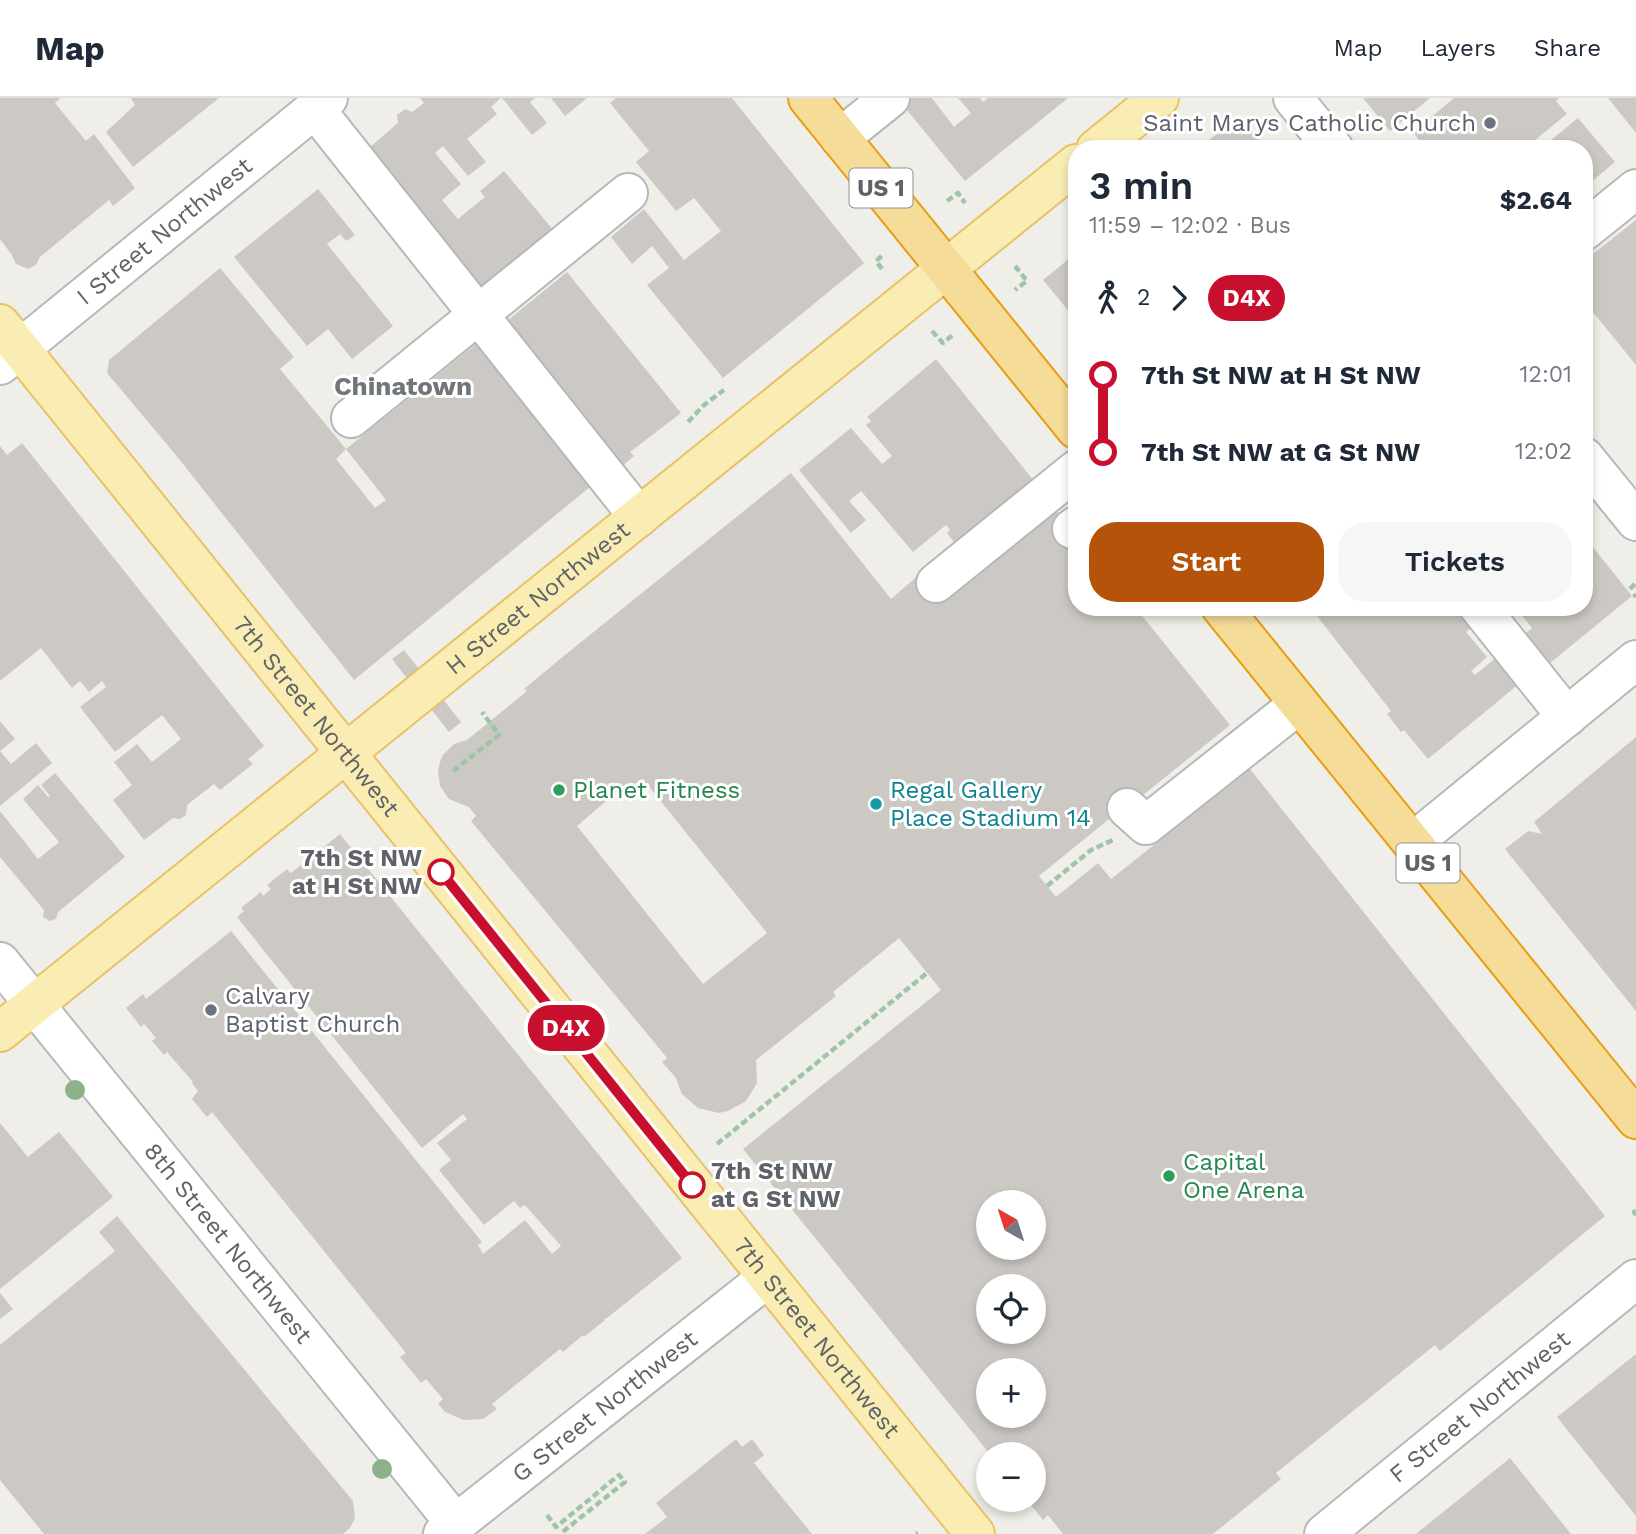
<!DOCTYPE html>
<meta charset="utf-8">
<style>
:root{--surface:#fff;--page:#f6f6f7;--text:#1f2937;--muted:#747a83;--line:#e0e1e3;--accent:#b45309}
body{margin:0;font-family:"Work Sans",sans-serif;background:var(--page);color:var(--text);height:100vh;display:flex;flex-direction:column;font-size:26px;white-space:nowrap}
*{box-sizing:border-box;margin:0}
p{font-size:23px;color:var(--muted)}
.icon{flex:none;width:38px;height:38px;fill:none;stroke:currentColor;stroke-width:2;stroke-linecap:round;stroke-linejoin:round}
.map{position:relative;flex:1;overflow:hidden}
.details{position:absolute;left:1068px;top:42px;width:525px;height:476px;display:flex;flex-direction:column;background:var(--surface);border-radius:28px;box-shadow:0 4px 10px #0003}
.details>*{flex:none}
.badge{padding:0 14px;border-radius:23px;font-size:24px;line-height:46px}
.needle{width:46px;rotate:321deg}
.tools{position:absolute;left:976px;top:1092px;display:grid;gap:14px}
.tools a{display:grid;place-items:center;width:70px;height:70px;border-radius:50%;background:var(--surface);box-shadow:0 4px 10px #0003;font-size:35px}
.map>.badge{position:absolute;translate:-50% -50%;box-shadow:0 0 0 4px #fff}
.legs{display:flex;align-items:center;gap:10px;height:77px;padding:0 21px;font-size:23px}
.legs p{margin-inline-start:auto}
.headline{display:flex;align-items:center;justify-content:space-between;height:119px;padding:0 21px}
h1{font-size:38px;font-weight:600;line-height:52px}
.button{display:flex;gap:14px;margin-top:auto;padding:14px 21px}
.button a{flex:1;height:80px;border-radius:28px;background:var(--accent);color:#fff;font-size:28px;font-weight:600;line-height:80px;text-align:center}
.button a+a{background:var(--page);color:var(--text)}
ul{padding:0 21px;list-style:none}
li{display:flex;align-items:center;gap:24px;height:77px;font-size:26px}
li i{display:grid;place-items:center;width:10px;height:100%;margin:0 9px;background:currentColor}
li i::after{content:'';width:18px;height:18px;margin:-9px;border:5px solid;border-radius:50%;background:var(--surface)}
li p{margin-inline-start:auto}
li:first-child i{background:linear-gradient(#0000 50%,currentColor 0)}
li:last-child i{background:linear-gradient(currentColor 50%,#0000 0)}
header{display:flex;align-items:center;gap:42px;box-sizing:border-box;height:98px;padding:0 35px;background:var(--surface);border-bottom:2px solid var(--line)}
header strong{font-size:33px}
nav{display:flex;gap:38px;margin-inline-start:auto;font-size:24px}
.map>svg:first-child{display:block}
.building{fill:#ccc9c4;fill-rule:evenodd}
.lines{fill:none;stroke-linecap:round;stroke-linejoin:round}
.minor-casing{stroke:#b5b8bb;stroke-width:42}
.major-casing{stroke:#e8c269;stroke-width:42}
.highway-casing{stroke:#e79f11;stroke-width:42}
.path{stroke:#9fc4a9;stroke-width:4.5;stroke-dasharray:7 3.5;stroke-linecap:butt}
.minor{stroke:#fff;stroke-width:38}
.major{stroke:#f9edb4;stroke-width:38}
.highway{stroke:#f6dc99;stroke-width:38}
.tree{fill:#8db28a}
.line-1-casing{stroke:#fff;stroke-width:16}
.line-1{stroke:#c8102e;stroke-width:10}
.worship-dot{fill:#6b7280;stroke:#fff;stroke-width:2.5}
.leisure-dot{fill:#2e9e5b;stroke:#fff;stroke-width:2.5}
.culture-dot{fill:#0f9aa8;stroke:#fff;stroke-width:2.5}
.stop-1-dot{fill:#fff;stroke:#c8102e;stroke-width:3.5}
.labels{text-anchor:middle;stroke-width:6;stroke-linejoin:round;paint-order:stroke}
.shield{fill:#fff;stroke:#8f9295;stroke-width:2}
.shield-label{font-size:23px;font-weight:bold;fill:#5f6367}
.worship-label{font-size:24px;fill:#5b616d;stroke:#fff;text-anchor:end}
.street-label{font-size:24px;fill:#5f6367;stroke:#fff}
.leisure-label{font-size:24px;fill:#27864d;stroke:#fff;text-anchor:start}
.culture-label{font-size:24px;fill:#0d838f;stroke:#fff;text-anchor:start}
.stop-label{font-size:24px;font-weight:bold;fill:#5f6367;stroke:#fff;text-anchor:end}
.neighbourhood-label{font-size:26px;font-weight:bold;fill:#707579;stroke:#fff}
</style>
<header>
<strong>Map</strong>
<nav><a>Map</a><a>Layers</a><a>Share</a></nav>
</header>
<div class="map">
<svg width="1636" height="1436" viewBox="0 0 1636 1436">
<rect width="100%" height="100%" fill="#f0eee8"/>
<g class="building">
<polygon points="0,0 60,0 55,5 86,43 94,36 135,90 113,108 109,102 40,159 36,167 28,171 16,166 12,157 0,141"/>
<polygon points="131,0 219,0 133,69 106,34 135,7"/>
<polygon points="420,0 501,0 491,9 497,16 467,41 486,64 468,78 443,48 435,55 461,86 442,102 458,121 485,99 480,93 504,73 554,133 476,195 362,56 398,25 397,17 405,11 412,14 424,5"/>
<polygon points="502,0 535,0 530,4 547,25 532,37"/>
<polygon points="551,0 587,0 565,18"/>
<polygon points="616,0 732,0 864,165 723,280 647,187 669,170 652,148 632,166 611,139 644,111 684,162 721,133 694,100 676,113 636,64 649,53 610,5"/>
<polygon points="897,0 932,0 954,29 971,15 958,0 980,0 983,4 988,0 1068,0 965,83"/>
<polygon points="1363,0 1430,0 1390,33"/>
<polygon points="1454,0 1559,0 1556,3 1567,16 1524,51 1426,51 1413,34"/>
<polygon points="1608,0 1636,0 1636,35"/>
<polygon points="1240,18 1267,51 1198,51 1209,42"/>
<polygon points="1578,20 1615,64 1584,90 1584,51 1540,51"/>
<polygon points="318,91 355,137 346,143 340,136 327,146 393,228 352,261 328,231 307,248 234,159"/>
<polygon points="1636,122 1636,267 1584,203 1584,163"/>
<polygon points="1076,155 1076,222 1043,182"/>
<polygon points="220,170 294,259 280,271 346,351 336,361 375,410 386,402 346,351 486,238 601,380 354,582 175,356 107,275 109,262"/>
<polygon points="567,174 681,315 630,354 634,358 615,374 502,227"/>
<polygon points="936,261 1042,393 961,453 947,435 950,432 946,427 913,454 861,393 849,403 866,422 851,435 799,372 851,330 882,366 892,358 866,327 871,323 867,319"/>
<polygon points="22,345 264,648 248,661 253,666 220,692 214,686 187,707 186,717 180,721 173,720 144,742 113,702 132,687 114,664 137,646 152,664 181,641 162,617 115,654 80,609 106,589 102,583 89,594 80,583 72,590 41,550 0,583 0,348 7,357"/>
<path d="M791,375L891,501L920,476L1055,410L1076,436V509H1135L1230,627L1127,710L1114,717L1039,778L1056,799L1098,765L1111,781L1250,671L1605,1118L1440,1253L1435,1247L1276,1375L1281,1381L1213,1436H1063L1048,1417L1043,1422L1027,1402H1034V1356H990L743,1051L941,892L899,840L833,894L836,898L756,962L757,985L746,1003L728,1013L719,1015L698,1010L682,996L676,980L662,964L667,960L663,955L471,723L476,718L469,709L449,701L440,688L438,672L440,664L443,657L454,646L467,642L527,593L524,591L560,561ZM646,685L767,835L703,886L577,728L619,692L626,701ZM989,1104H1034V1150H989ZM989,1188H1034V1234H989ZM989,1272H1034V1318H989Z"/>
<polygon points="1584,438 1632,498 1539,574 1515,544 1532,530 1515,509 1584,509"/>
<polygon points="1310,509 1459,509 1474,528 1466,534 1487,559 1471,573 1475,577 1498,558 1520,585 1428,661 1404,632 1401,634 1387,616 1391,613 1384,604"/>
<polygon points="404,552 461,624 449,634 392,561"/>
<polygon points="0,623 15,641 0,653 11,666 36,645 52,665 0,708"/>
<polygon points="1636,639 1636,913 1505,751 1528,733 1542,736 1534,724"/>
<polygon points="55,675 125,759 58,814 56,821 50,823 43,819 44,812 0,759 0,713 38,761 59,744 23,701 38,687 48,699 50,698 41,687"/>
<polygon points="340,736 682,1160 607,1220 604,1221 605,1222 584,1239 583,1237 563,1254 560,1251 492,1306 497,1311 483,1321 464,1322 445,1314 438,1306 443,1301 426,1281 421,1285 410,1271 400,1259 406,1255 212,1014 207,1019 192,1001 198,993 192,985 193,984 167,954 164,957 152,943 156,940 144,926 141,929 126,910 143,896 146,901 231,833 482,1144 478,1147 483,1156 525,1122 552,1156 561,1148 525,1107 520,1110 514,1103 484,1127 439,1072 451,1062 437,1045 467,1021 463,1016 422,1050 237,819 244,813 241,810 261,794 263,798 271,791 267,787 287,771 291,775"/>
<polygon points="0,1025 28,1059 59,1034 113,1099 0,1191"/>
<polygon points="117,1118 353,1403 355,1420 350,1430 343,1436 44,1436 0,1382 0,1247 115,1153 99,1134"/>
<polygon points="0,1195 13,1211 0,1221"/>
<polygon points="1636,1256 1636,1418 1557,1319"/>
<polygon points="736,1341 742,1349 752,1341 764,1357 754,1365 812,1436 645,1436 667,1419 656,1405"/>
<polygon points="1510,1360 1571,1436 1416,1436"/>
</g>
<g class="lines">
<g class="minor-casing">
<g id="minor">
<polyline points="1293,0 1334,51"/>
<polyline points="315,11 639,419"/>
<polyline points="840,40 890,0"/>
<polyline points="1584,133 1636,91"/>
<path id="s1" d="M0,267L328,0"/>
<polyline points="351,320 628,95"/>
<polyline points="1584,359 1636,423"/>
<polyline points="1072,431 1076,428"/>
<polyline points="936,485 1076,372"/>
<polyline points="1479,509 1567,619"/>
<polyline points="1127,710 1146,727 1299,606"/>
<polyline points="1412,745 1636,562"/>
<path id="s2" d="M0,864L456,1426"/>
<path id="s3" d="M443,1436L767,1180"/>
<path id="s4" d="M1324,1436L1636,1181"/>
</g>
</g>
<g class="major-casing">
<g id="major">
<polyline points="1096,51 1159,0"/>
<path id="s5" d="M0,226L975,1436"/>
<path id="s6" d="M0,934L1076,66"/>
</g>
</g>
<g class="highway-casing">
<g id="highway">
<polyline points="808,0 1076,331"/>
<polyline points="1221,509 1636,1021"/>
</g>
</g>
<g class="path">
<polyline points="947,103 958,95 965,105"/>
<polyline points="1015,168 1027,183 1015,192"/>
<polyline points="882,171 876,163 884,156"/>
<polyline points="932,233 943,245 954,236"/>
<polyline points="688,324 704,307 724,292"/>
<polyline points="1630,491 1636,485"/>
<polyline points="1634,496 1636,499"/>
<polyline points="453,673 499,637 482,614"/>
<polyline points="1047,788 1091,752 1113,742"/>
<polyline points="717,1046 927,875"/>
<polyline points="1636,1113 1634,1114 1636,1117"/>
<polyline points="547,1417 556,1429 619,1377 625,1384 560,1436"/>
<polyline points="916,1436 918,1435"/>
</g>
<use href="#minor" class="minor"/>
<use href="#major" class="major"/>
<use href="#highway" class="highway"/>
</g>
<g class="tree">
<circle cx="75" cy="992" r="10"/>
<circle cx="382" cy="1371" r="10"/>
</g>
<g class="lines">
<g class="line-1-casing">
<polyline id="line-1" points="441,774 692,1087"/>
</g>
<use href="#line-1" class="line-1"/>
</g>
<g class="worship-dot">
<circle cx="1490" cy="25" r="7"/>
<circle cx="211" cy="912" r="7"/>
</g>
<g class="leisure-dot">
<circle cx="559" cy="692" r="7"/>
<circle cx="1169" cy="1078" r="7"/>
</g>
<circle class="culture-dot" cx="876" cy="706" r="7"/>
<g class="stop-1-dot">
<circle cx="441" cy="774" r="12"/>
<circle cx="692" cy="1087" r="12"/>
</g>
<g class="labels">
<g class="shield">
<rect x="849.5" y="70.5" width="63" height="39" rx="5"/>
<rect x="1396.5" y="745.5" width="63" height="39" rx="5"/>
</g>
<g class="shield-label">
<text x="881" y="98">US 1</text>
<text x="1428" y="773">US 1</text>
</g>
<g class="worship-label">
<text x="1476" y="33">Saint Marys Catholic Church</text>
<text x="225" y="906" text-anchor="start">Calvary<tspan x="225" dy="28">Baptist Church</tspan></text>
</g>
<g class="street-label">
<text dy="8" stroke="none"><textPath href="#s1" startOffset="212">I Street Northwest</textPath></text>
<text dy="8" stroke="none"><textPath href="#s6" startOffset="691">H Street Northwest</textPath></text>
<text dy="8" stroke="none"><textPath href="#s5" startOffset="504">7th Street Northwest</textPath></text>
<text dy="8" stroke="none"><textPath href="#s2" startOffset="362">8th Street Northwest</textPath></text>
<text dy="8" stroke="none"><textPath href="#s5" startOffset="1302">7th Street Northwest</textPath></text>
<text dy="8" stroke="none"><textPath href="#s3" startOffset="206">G Street Northwest</textPath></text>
<text dy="8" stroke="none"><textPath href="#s4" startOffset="201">F Street Northwest</textPath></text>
</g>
<g class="leisure-label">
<text x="573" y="700">Planet Fitness</text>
<text x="1183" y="1072">Capital<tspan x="1183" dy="28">One Arena</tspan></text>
</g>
<g class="culture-label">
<text x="890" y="700">Regal Gallery<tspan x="890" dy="28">Place Stadium 14</tspan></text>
</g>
<g class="stop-label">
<text x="422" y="768">7th St NW<tspan x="422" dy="28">at H St NW</tspan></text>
<text x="711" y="1081" text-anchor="start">7th St NW<tspan x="711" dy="28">at G St NW</tspan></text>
</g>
<g class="neighbourhood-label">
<text x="403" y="297">Chinatown</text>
</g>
</g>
</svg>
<div class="tools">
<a><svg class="needle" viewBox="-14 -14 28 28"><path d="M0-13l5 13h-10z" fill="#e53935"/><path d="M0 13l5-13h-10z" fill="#747a83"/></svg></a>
<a><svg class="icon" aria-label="locate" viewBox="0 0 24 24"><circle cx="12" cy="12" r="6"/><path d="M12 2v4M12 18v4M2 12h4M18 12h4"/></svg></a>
<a>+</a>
<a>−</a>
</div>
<b class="badge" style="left:566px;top:930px;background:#c8102e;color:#fff">D4X</b>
<section class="details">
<div class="headline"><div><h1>3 min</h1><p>11:59 – 12:02 · Bus</p></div><b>$2.64</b></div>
<div class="legs"><svg class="icon" aria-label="walk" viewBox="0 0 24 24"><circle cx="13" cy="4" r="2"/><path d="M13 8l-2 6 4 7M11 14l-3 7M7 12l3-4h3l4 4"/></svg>2<svg class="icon" aria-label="forward" viewBox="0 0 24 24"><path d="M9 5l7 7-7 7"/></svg><b class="badge" style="background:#c8102e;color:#fff">D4X</b></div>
<ul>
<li><i style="color:#c8102e"></i><b>7th St NW at H St NW</b><p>12:01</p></li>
<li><i style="color:#c8102e"></i><b>7th St NW at G St NW</b><p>12:02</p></li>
</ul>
<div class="button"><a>Start</a><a>Tickets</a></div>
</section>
</div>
